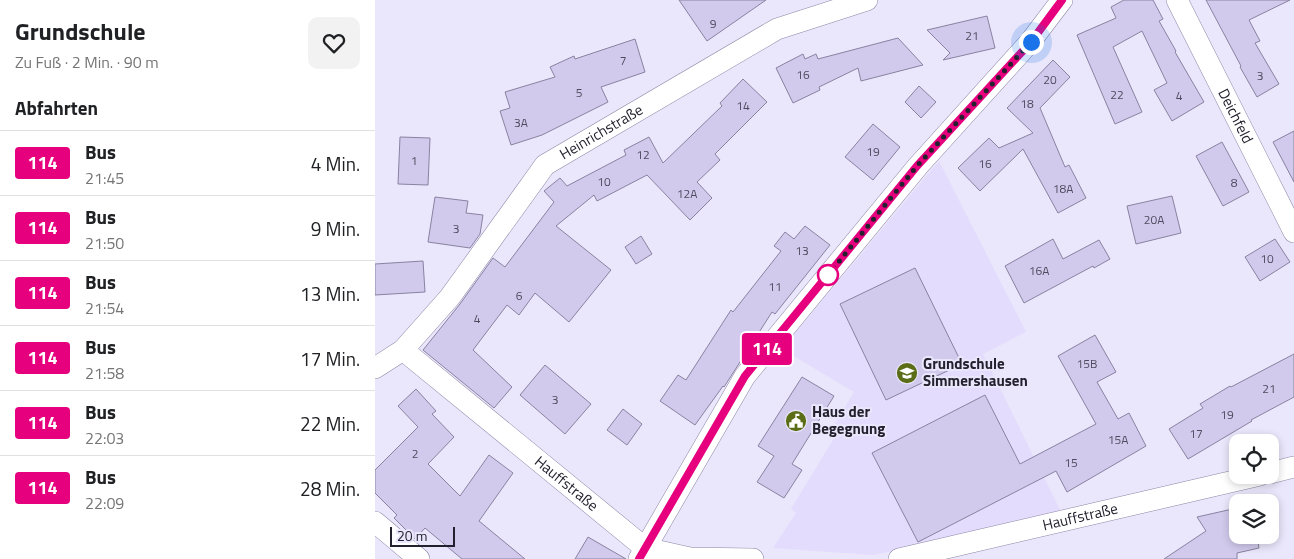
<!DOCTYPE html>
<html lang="de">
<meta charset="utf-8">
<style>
:root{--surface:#fff;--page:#f2f2f2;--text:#202124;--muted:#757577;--line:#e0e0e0}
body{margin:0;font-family:"Titillium Web",sans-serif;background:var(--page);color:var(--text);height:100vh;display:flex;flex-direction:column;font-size:19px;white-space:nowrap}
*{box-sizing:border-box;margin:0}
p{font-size:16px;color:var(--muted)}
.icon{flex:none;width:28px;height:28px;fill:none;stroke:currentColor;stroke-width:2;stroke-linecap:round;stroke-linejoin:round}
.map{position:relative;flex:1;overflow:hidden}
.details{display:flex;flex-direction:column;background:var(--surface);width:375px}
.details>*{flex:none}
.badge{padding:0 10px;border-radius:4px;font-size:18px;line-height:32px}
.buttons{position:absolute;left:854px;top:434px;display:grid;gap:10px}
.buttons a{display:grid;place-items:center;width:50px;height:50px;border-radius:10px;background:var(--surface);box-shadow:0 2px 8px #0003;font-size:25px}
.scale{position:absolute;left:15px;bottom:12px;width:65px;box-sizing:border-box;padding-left:5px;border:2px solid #24212e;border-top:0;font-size:14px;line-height:18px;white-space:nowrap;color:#24212e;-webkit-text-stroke:4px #eae6fb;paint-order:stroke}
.you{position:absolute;width:25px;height:25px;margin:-12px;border:4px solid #fff;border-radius:50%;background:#1a73e8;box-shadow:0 0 0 8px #1a73e833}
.map>.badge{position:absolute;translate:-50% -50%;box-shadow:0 0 0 2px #fff}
h2{padding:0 15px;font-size:19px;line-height:45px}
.round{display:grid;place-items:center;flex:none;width:52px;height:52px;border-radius:10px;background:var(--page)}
.summary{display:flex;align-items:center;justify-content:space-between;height:85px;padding:0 15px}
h1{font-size:24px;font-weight:700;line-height:38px}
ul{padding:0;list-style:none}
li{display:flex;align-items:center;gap:15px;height:65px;padding:0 15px;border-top:1px solid var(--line)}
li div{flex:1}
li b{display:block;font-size:19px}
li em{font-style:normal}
li .badge{min-width:55px;font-weight:700;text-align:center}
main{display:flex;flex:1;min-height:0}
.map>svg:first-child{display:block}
.built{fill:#e3dcfd}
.building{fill:#d1caec;stroke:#8982a1}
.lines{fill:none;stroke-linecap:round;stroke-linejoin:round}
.minor-casing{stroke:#8e87a6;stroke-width:22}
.minor{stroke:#fff;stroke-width:21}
.line-casing{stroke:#fff;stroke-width:11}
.line{stroke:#e6007e;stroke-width:8}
.walk{stroke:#24212e;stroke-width:5;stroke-dasharray:0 9}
.stop-dot{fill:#fff;stroke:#e6007e;stroke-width:2.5}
.labels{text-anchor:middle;stroke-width:4;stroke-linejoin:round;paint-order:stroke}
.number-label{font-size:12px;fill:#4f4b5e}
.street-label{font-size:15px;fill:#24212e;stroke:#eae6fb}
.poi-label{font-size:15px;font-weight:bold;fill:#24212e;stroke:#eae6fb;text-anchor:start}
</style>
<main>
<section class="details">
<div class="summary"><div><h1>Grundschule</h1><p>Zu Fuß · 2 Min. · 90 m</p></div><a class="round"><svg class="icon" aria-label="heart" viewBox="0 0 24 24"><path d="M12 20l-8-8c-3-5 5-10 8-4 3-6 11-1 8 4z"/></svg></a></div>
<h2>Abfahrten</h2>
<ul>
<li><span class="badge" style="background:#e6007e;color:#fff">114</span><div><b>Bus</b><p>21:45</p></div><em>4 Min.</em></li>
<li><span class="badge" style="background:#e6007e;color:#fff">114</span><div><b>Bus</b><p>21:50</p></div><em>9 Min.</em></li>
<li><span class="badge" style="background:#e6007e;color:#fff">114</span><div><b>Bus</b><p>21:54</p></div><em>13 Min.</em></li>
<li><span class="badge" style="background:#e6007e;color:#fff">114</span><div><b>Bus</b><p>21:58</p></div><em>17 Min.</em></li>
<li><span class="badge" style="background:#e6007e;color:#fff">114</span><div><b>Bus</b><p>22:03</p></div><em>22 Min.</em></li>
<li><span class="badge" style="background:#e6007e;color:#fff">114</span><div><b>Bus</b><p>22:09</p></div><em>28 Min.</em></li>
</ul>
</section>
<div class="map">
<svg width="919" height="559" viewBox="0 0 919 559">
<rect width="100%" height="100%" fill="#eae6fb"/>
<polygon class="built" points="564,161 651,332 608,354 688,516 498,555 398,548 421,513 416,509 461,435 455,432 479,392 407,349"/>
<g class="building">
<polygon points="304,0 391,0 332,41"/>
<polygon points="749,0 778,0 788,19 784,21 801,51 800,52 829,102 797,121 779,90 792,83 767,31 738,47 767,112 740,124 702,35 741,18 736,7"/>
<polygon points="831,0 915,0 874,20 885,41 880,43 904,84 882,97 865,67 866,66"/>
<polygon points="612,16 620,48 568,60 575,53 552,30"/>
<polygon points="523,38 548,65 486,81 483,68 444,87 445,90 418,103 401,68 428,54 430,59 441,54 443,59"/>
<polygon points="260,39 270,72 226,87 233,102 167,135 136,145 125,111 135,108 130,92 180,77 175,67 199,56 200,59"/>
<polygon points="678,60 695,77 665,108 690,167 694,165 711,198 683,213 648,149 605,191 583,168 614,138 624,148 658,133 632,108"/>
<polygon points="368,79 392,102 340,154 345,160 322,182 337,198 315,220 272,175 222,201 219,195 181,226 236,270 194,322 160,293 144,315 132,305 98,350 137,387 119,408 48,350 85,304 118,258 130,267 179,202 169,191 185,178 192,186 251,155 249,150 274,137 288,163 347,106 345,103"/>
<polygon points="544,86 561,102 546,118 530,102"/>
<polygon points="498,124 525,147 498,180 470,157"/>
<polygon points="919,131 919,182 898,142"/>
<polygon points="25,137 55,138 53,185 23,184"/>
<polygon points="847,142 874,192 848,206 821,156"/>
<polygon points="797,196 806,233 761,244 752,206"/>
<polygon points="60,197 93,201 91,213 108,215 105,234 95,248 53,242"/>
<polygon points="430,226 455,245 400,314 397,312 349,387 348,386 320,425 285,401 303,375 311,380 356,310 358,312 406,251 399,246 410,232 419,239"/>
<polygon points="266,236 277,254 261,264 250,247"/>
<polygon points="678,239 688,259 724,240 735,259 719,268 718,266 649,303 630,266"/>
<polygon points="900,239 915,262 885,281 870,257"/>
<polygon points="48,261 50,292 0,295 0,264"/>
<polygon points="540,268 587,364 511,400 465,304"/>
<polygon points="720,335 741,372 722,382 743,419 754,413 771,446 692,492 681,471 543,542 497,453 610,395 645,464 721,424 683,356"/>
<polygon points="919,354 919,397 876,420 877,421 813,459 794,429 828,408 825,404 855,386 856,387"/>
<polygon points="170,365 216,404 190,434 145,395"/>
<polygon points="427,377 459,396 417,464 427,470 409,498 382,482 399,456 383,446"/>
<polygon points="41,389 61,411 57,414 79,437 53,464 85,496 114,455 138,473 104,521 150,559 87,559 50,528 40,539 19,518 22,515 0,493 0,470 43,427 23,406"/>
<polygon points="248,409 267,424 252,445 232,430"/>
<polygon points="862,508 862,535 895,535 895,528 897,538 883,542 884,548 862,553 862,559 789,559 831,531 822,517"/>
<polygon points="213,537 251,559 200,559"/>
</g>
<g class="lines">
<g class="minor-casing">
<g id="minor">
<path id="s1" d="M802,0L919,232"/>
<path id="s2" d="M28,350L270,548L315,558L378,559"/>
<path id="s3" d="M0,368L28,350L75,297L170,165L402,29L492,0"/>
<polyline points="895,473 919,467"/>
<polyline points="0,522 44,559"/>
<polyline points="264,559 370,376 543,166 655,42 687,0"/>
<path id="s4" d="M524,559L885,475"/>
</g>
</g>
<use href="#minor" class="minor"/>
</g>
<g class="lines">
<g class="line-casing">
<polyline id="line" points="264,559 370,376 542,166 656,42 687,0"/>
</g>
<use href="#line" class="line"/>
<polyline class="walk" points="453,275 542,166 656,42"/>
</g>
<defs>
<g id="school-disc" transform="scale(1.125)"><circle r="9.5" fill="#5c6d18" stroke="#eae6fb"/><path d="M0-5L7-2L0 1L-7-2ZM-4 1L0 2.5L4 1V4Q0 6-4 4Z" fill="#fff"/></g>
<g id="civic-disc" transform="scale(1.125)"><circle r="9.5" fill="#5c6d18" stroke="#eae6fb"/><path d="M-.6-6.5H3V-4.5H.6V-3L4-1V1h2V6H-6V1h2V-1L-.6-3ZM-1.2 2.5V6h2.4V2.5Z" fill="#fff"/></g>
</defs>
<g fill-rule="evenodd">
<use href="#school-disc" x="532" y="373"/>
<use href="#civic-disc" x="421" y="421"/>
</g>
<circle class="stop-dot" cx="453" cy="275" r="10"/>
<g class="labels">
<g class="number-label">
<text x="338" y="28">9</text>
<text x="597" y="40">21</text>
<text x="248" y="65">7</text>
<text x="428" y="79">16</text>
<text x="885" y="80">3</text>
<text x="675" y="84">20</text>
<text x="204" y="97">5</text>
<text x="742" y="99">22</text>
<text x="804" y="100">4</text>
<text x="652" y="108">18</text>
<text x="368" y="110">14</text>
<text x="146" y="127">3A</text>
<text x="498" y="156">19</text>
<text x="268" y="159">12</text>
<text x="39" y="165">1</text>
<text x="610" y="168">16</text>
<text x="229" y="186">10</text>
<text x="859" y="187">8</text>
<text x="688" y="193">18A</text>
<text x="312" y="198">12A</text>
<text x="779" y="224">20A</text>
<text x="81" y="233">3</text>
<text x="427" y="255">13</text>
<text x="892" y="263">10</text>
<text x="664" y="275">16A</text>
<text x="400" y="291">11</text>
<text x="144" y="300">6</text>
<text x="102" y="323">4</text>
<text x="712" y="368">15B</text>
<text x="894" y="393">21</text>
<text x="180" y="404">3</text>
<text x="852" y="419">19</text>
<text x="821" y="438">17</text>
<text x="743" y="444">15A</text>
<text x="40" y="458">2</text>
<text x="696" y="467">15</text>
</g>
<g class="street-label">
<text dy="5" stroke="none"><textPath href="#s1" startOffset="130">Deichfeld</textPath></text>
<text dy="5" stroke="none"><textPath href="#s3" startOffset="332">Heinrichstraße</textPath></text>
<text dy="5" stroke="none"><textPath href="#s2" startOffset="211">Hauffstraße</textPath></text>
<text dy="5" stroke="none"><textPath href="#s4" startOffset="186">Hauffstraße</textPath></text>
</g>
<g class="poi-label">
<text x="548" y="369">Grundschule<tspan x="548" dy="17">Simmershausen</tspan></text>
<text x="437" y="417">Haus der<tspan x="437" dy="17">Begegnung</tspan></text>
</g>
</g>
</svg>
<div class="buttons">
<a><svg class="icon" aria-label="locate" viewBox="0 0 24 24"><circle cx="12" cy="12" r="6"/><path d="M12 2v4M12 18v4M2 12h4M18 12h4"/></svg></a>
<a><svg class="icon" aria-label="layers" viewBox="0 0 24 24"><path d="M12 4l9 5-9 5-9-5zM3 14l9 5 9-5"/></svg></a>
</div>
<div class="scale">20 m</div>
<div class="you" style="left:656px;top:42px"></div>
<b class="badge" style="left:392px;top:349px;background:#e6007e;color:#fff">114</b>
</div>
</main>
